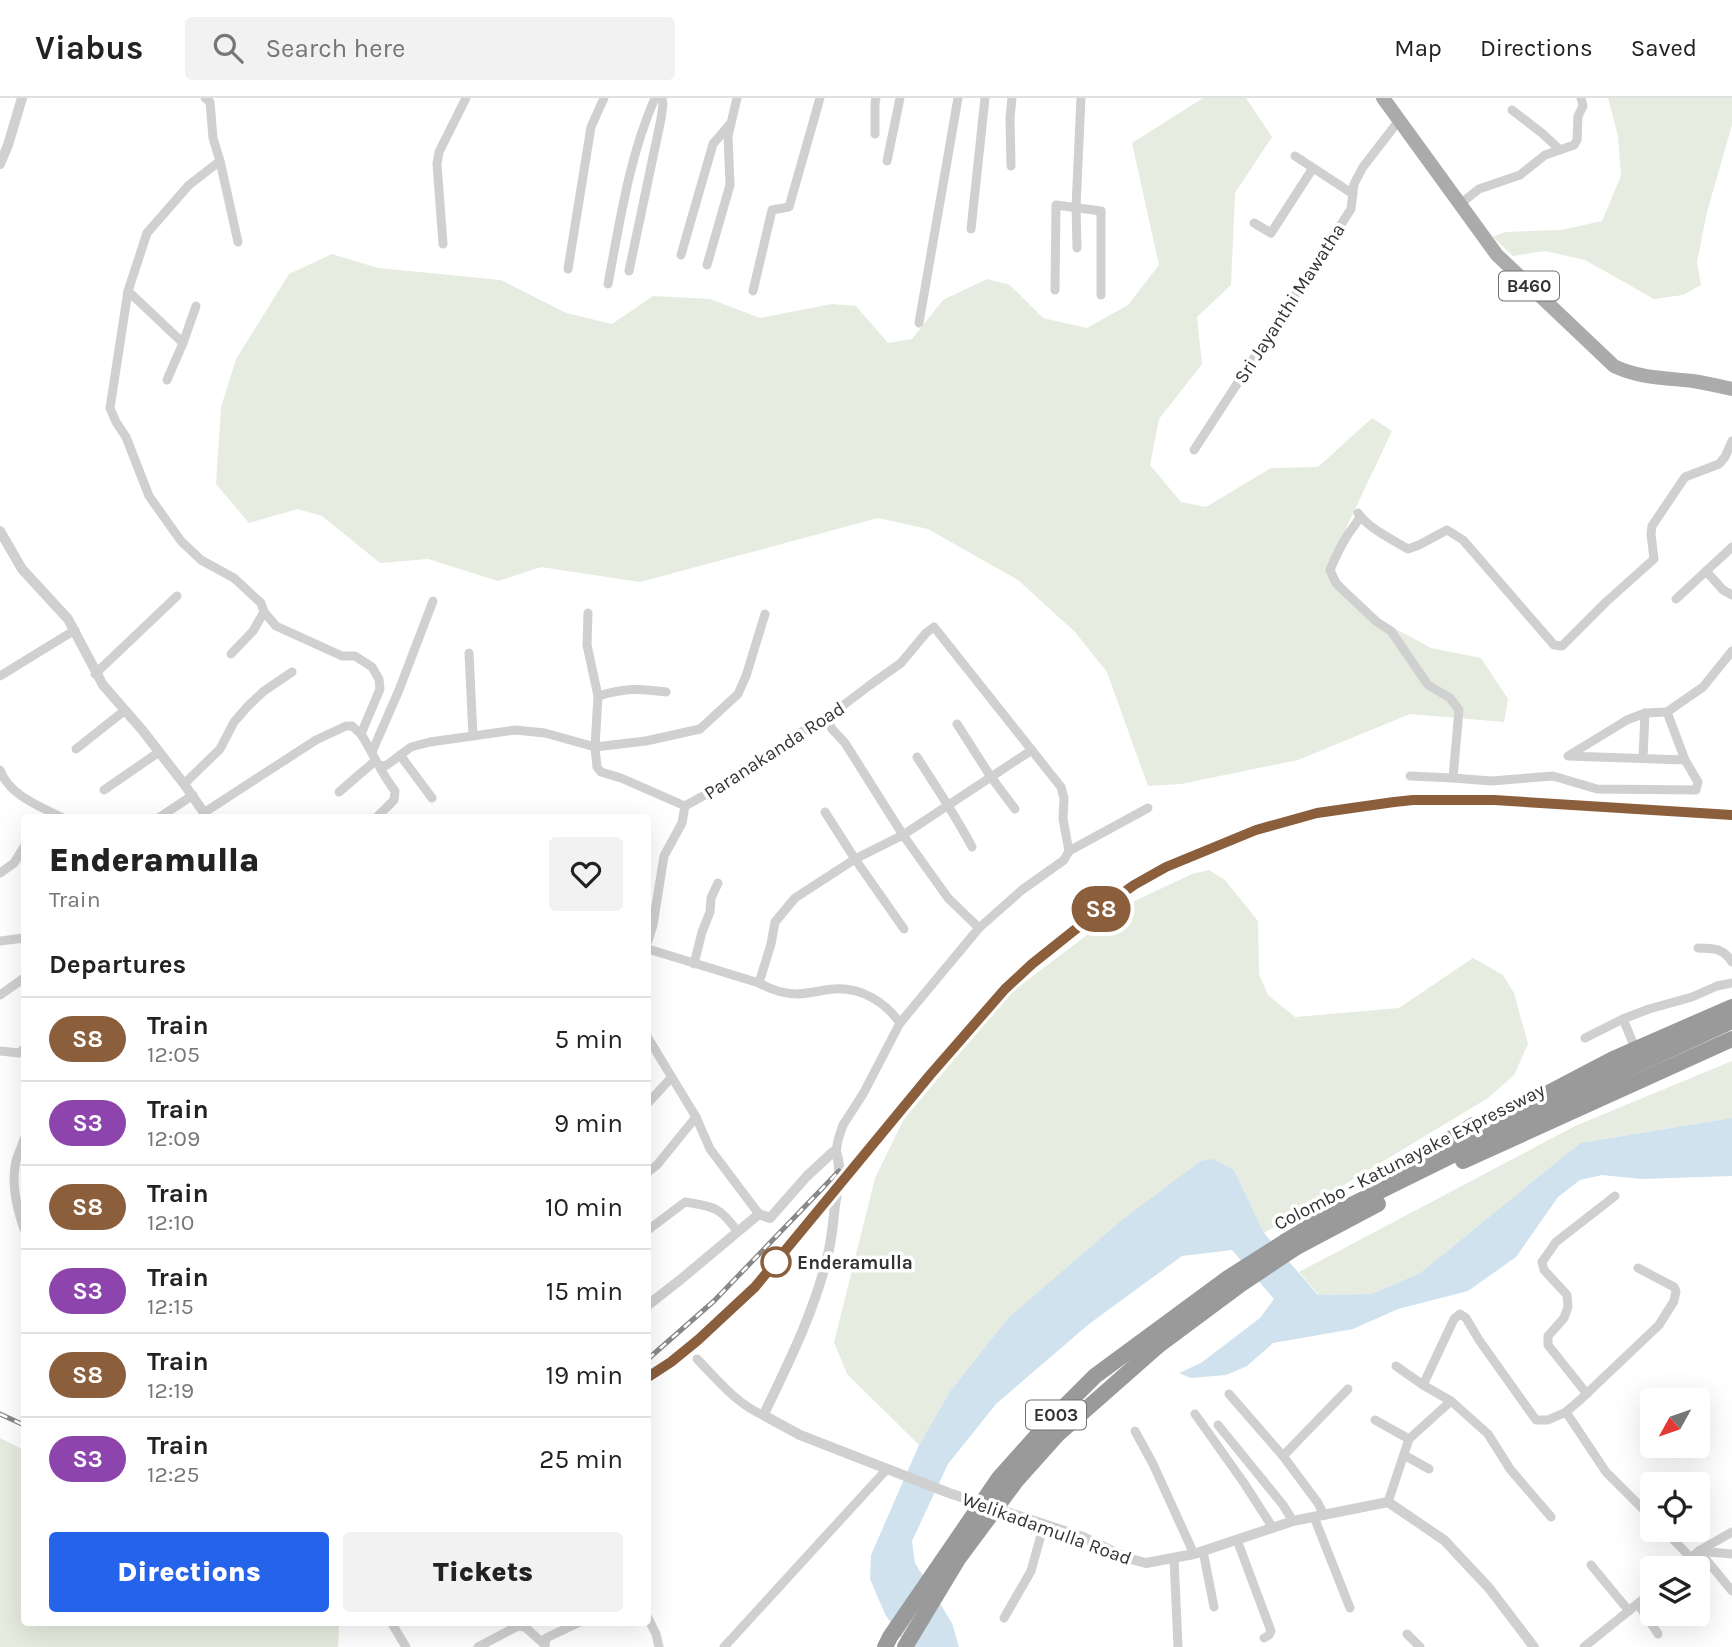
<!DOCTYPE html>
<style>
:root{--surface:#fff;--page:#f2f2f2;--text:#222;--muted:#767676;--line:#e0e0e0;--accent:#2563eb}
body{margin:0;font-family:Karla,sans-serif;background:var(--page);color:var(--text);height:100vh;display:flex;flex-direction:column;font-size:26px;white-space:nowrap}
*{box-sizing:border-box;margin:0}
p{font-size:23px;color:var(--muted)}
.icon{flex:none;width:38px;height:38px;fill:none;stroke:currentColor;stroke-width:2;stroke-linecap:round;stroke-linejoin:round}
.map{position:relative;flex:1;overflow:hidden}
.side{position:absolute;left:21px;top:716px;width:630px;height:812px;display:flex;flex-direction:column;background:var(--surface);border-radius:7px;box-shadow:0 7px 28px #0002}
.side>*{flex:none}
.badge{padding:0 14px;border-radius:23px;font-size:24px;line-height:46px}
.needle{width:46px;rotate:230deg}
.buttons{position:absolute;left:1640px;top:1290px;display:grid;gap:14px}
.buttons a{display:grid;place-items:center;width:70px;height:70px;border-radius:7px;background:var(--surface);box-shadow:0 7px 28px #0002;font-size:35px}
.map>.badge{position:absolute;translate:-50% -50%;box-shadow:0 0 0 4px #fff}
h2{padding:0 28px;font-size:26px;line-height:63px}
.round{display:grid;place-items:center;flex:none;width:74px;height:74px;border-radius:7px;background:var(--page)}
.overview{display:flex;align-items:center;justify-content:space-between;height:119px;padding:0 28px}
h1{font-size:33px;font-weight:800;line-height:52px}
.cta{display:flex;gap:14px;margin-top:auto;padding:14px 28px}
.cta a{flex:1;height:80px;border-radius:7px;background:var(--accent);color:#fff;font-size:28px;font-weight:800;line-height:80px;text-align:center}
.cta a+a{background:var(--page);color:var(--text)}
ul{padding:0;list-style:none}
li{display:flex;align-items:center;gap:21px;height:84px;padding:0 28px;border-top:2px solid var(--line)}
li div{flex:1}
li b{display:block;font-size:26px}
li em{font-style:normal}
li .badge{min-width:77px;font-weight:700;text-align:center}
header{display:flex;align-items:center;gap:42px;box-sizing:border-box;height:98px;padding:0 35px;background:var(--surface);border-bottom:2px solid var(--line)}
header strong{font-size:33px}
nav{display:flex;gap:38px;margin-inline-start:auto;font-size:24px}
.search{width:490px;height:63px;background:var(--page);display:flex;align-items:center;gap:18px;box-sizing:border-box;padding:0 24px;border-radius:7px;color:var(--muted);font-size:26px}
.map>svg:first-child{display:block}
.green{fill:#e6ecdf}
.water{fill:#cfe2ee}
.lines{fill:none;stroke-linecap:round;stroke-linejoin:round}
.minor{stroke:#d0d0d0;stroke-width:9}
.tertiary{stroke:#d0d0d0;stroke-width:10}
.primary{stroke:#ababab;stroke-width:14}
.motorway{stroke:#9a9a9a;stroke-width:16}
.rail-casing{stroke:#888;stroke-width:5}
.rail{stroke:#fff;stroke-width:2.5;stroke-dasharray:8;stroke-linecap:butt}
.motorway-bridge{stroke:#9a9a9a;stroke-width:16}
.line-casing{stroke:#fff;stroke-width:16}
.line{stroke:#8b5e3c;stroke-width:10}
.stop-dot{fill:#fff;stroke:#8b5e3c;stroke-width:3.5}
.labels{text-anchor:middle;stroke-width:7;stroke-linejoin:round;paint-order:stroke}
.shield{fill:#fff;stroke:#707070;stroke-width:2}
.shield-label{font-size:18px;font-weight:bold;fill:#333}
.street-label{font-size:19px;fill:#333;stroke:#fff}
.stop-label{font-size:19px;font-weight:bold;fill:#333;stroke:#fff;text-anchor:start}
</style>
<header>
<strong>Viabus</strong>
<div class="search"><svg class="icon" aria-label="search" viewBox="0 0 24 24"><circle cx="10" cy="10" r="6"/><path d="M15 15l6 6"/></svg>Search here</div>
<nav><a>Map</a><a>Directions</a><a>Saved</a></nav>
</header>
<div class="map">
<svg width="1732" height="1549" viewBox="0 0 1732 1549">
<rect width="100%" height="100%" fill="#fff"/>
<g class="green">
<polygon points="1203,0 1246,0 1272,39 1235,95 1231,187 1197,219 1202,266 1159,321 1150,367 1181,404 1206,409 1271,370 1318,369 1372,320 1392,333 1331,462 1338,484 1372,518 1431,550 1481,560 1508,601 1504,624 1410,616 1298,662 1181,686 1148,688 1107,574 1075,534 1018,482 928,431 878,420 640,484 541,469 498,483 428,461 380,465 322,418 298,411 249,425 216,386 221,309 236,261 289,176 332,156 378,170 501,182 566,215 612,226 653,198 710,201 760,220 832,206 856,208 888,245 912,241 943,202 987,181 1010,187 1043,220 1087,230 1128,207 1159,167 1132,45"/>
<polygon points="1608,0 1732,0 1732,27 1707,114 1697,164 1701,187 1683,197 1654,201 1585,162 1545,153 1513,158 1493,139 1505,134 1561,132 1602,123 1621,78 1618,38"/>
<polygon points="1209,772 1225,782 1258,823 1259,876 1268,897 1295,919 1399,910 1473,860 1503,877 1514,895 1528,946 1514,977 1488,1000 1264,1135 1234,1072 1008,1220 951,1292 919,1347 847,1276 834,1244 875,1080 904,1021 1009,896 1128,806 1192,776"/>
<polygon points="1732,963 1732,1020 1580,1045 1420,1175 1371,1196 1319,1197 1299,1174 1575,1028"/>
<polygon points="0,1340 24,1352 24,1524 339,1524 338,1549 0,1549"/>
</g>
<polygon class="water" points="1732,1020 1732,1078 1641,1081 1602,1077 1580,1082 1558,1099 1516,1159 1468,1193 1398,1211 1353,1231 1273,1245 1247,1268 1226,1277 1190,1280 1179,1275 1201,1265 1260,1220 1274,1201 1232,1152 1182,1158 1089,1226 996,1306 948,1366 912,1443 915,1465 952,1525 959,1549 907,1549 885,1516 870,1481 871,1457 919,1347 951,1292 1008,1220 1122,1122 1201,1063 1213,1061 1234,1072 1264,1135 1318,1197 1371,1196 1420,1175 1580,1045"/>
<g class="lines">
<g class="minor">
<path d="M205,0L210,4L213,40L220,63L189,87L147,135L128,193L110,310L116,324L126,339L149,398L181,443L201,462L234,480L261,505L264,514L276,528L342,558H355L372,569L379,581L380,591L361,636C373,655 381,675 395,693L394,702L377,719"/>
<polyline points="1512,12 1543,36 1560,52"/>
<polyline points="875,36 875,6 876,0"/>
<polyline points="1295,58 1353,96"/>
<polyline points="220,63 238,144"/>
<polyline points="887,63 900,0"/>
<polyline points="1011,68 1010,20 1012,0"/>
<polyline points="1460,106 1479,91 1520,77 1545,57 1574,47 1577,42 1578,18 1583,8 1581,0"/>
<polyline points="1254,125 1271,135 1313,70"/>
<polyline points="971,131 985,0"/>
<polyline points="443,146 437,66 439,54 466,0"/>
<polyline points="1077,150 1076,109 1081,0"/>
<polyline points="681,157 713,46 730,26"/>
<polyline points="707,167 730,87 728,38 737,0"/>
<polyline points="568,171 591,29 604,0"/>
<polyline points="629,173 661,21 663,6 662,0"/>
<path d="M608,186C620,123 629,59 655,0"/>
<polyline points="1055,192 1056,107 1101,113 1101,197"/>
<polyline points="128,193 183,245"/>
<polyline points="753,193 772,112 789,109 820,0"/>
<polyline points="919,225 958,0"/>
<polyline points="167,282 183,245 196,208"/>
<polyline points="1194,352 1351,111 1354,86 1363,69 1400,21"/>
<path d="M1358,415C1368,430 1393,442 1408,451L1419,447L1447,432L1463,442L1554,547L1562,548L1606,504L1654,461L1651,436L1652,428L1685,379L1719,366L1725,359L1732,343"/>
<path d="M1360,418C1357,426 1351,431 1347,438C1340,449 1335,460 1330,472L1336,485L1344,493L1377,524L1391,533L1428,587L1450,600L1459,612L1453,680L1410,678"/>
<polyline points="1706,473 1723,492 1732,497"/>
<polyline points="1676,501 1732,449"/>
<polyline points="765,516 746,578 738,596 700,631 646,643 595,649 597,669 601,674 621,680 685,708 712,693 803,633 841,609 870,587 901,565 926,535 934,529 1061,689 1064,700 1063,721 1069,753 1064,762 1022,792 979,830 900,925 863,996 843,1027 838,1042 836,1054"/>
<polyline points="469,555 473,638"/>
<polyline points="231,556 253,533 264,514"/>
<polyline points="95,576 177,498"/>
<polyline points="0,578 75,532"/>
<path d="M598,598C625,590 639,590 666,594"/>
<polyline points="826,619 832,631 845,645 903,737 948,800 979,830"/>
<polyline points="957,626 991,679 1015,711"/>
<polyline points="76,651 124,613"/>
<polyline points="372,654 399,592 433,503"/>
<polyline points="400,657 432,700"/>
<path d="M917,659C936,689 956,718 972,749"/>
<polyline points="1643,660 1645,615"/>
<polyline points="1685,662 1568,658 1627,622 1645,615 1667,614 1703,589 1732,553"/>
<polyline points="381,668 387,667 411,649 430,644 515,632 545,635 595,649 598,598 587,547 588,515"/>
<path d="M0,672C9,697 39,708 61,719"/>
<polyline points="1453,680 1491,683 1553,678 1597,691 1696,692 1698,684 1685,662 1667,614"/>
<polyline points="184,686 220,651 234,624 248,608 264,593 292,574"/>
<polyline points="104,692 159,654"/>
<polyline points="339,694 375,663"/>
<polyline points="205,714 316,642 346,628 352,628 361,636"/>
<polyline points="825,714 855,761 904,831"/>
<polyline points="160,719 193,697"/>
<polyline points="1069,753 1148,710"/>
<polyline points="0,775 14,765 24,749"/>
<polyline points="0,843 24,840"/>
<polyline points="648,843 653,827 664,758 682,725 685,708"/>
<path d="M1698,850C1714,851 1722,849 1732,864"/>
<path d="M648,851L759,885C770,891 782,896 796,896C808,896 821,892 834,891C861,889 885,904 900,925"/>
<polyline points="694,866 702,834 710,814 711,800 718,785"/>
<polyline points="759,885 771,846 775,824 795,800 855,761 903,737 1032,652"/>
<polyline points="0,897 24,880"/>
<polyline points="1623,921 1633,945"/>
<polyline points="648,940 696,1019 710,1051 759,1116"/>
<polyline points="1585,940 1623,921 1649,911 1692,899 1717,888 1732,885"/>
<polyline points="0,953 19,955 24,951"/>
<polyline points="648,1005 671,980"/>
<path d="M24,1041C22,1048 18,1056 16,1063C11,1084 17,1111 24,1131"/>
<polyline points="648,1074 657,1067 696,1019"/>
<path d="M648,1132L685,1104C714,1109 719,1108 737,1133"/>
<path d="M697,1261C718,1282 737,1307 765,1318"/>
<polyline points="1396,1268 1423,1287 1451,1303 1488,1336 1510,1371 1551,1419"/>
<polyline points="1423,1287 1454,1221 1460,1216 1466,1220 1479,1242 1536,1322 1548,1322 1566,1314 1580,1302 1659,1227 1674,1203 1676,1193 1674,1189 1638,1170"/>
<polyline points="1229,1296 1283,1358"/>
<polyline points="1587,1296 1548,1247 1548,1238 1564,1220 1568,1209 1567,1197 1544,1172 1542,1164 1556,1144 1615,1098"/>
<polyline points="1566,1314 1606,1374 1652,1420"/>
<polyline points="1195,1316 1244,1385 1273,1430"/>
<polyline points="1375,1322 1409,1341"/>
<polyline points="1218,1327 1283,1407 1293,1423"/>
<polyline points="1135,1333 1153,1366 1194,1456"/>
<polyline points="1404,1357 1429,1371"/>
<polyline points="1388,1404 1409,1341 1451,1303"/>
<polyline points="1324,1417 1318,1405 1283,1358 1348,1291"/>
<polyline points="1314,1419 1350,1510"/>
<polyline points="1664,1432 1691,1460"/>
<polyline points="1237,1442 1271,1533 1269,1537 1264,1540"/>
<polyline points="1203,1453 1214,1509"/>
<polyline points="1699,1453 1732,1493"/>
<polyline points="1699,1453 1732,1456"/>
<polyline points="1174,1460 1178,1549"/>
<polyline points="1591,1467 1629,1513"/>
<polyline points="1679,1470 1699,1453 1732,1434"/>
<polyline points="1638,1506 1658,1536"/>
<polyline points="648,1520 656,1536 659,1549"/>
<polyline points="1004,1520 1031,1473 1044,1426"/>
<polyline points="391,1524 406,1549"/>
<polyline points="1407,1536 1420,1549"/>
<polyline points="478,1549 518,1528 525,1529 544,1546"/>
<polyline points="545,1549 546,1540 580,1524"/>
<polyline points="724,1549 887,1371"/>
<polyline points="1584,1549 1652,1494"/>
</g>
<g class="tertiary">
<polyline points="0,66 8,47 22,0"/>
<polyline points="0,433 22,471 68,521 103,587 143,633 184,686 207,719"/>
<path d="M648,1207L680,1182L759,1116L770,1120L807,1078L833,1054H836C842,1070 838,1090 835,1107C833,1124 832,1143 827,1160C814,1214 789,1264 765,1314V1318L800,1337L949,1395L1083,1439L1127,1460L1146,1465L1194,1456L1293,1423L1388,1404L1444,1442L1489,1490L1534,1549"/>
</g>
<path class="primary" d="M1383,0L1497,157L1614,268C1638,280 1667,280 1693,283C1706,285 1719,288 1732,291"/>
<g class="motorway">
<polyline points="1465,1039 1613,961 1732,909"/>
<polyline points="1463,1063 1732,941"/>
<polyline points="1394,1076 1473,1027"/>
<polyline points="1286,1143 1315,1125 1615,977 1732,923"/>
<polyline points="1295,1150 1378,1106"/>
</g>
<g class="rail-casing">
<g id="rail">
<polyline points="648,1261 714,1203 839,1073"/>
<polyline points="648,1279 671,1264 698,1242 755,1189 930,977 1005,891 1032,866 1106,807 1134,787 1166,769 1256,732 1317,715 1375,706 1413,702 1494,702 1732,717"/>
<polyline points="0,1316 24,1327"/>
</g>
</g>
<use href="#rail" class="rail"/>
<g class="motorway-bridge">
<polyline points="885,1549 890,1539 999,1380 1049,1324 1095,1278 1228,1180 1286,1143"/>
<polyline points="905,1549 958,1461 1016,1383 1058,1336 1159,1247 1241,1186 1295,1150"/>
</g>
</g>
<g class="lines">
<g class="line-casing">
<polyline id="line" points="648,1279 671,1264 698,1242 755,1189 930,977 1005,891 1032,866 1106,807 1134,787 1166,769 1256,732 1317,715 1394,704 1413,702 1494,702 1732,717"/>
</g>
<use href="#line" class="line"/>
</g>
<circle class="stop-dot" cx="776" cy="1164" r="14"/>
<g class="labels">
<g class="shield">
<rect x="1499" y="173.5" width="60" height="29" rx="5"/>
<rect x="1026" y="1302.5" width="60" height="29" rx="5"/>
</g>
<g class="shield-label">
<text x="1529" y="194">B460</text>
<text x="1056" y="1323">E003</text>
</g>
<g class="street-label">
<text transform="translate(1289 205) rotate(-57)" y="7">Sri Jayanthi Mawatha</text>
<text transform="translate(774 652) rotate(-33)" y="7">Paranakanda Road</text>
<text transform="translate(1409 1058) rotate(-27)" y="7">Colombo - Katunayake Expressway</text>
<text transform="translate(1047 1430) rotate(20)" y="7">Welikadamulla Road</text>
</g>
<g class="stop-label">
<text x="797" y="1171">Enderamulla</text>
</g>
</g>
</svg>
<div class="buttons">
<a><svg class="needle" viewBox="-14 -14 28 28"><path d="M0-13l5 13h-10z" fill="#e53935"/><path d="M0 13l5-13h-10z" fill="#767676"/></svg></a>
<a><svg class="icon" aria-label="locate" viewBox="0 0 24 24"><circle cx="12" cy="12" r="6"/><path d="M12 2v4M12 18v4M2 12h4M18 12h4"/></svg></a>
<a><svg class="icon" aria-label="layers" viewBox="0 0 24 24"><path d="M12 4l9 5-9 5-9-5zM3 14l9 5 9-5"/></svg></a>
</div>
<b class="badge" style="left:1101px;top:811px;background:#8b5e3c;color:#fff">S8</b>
<section class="side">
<div class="overview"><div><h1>Enderamulla</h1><p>Train</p></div><a class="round"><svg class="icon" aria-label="heart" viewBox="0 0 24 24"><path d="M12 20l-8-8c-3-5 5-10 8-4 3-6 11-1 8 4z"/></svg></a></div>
<h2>Departures</h2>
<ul>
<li><span class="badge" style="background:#8b5e3c;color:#fff">S8</span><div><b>Train</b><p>12:05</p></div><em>5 min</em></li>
<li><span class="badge" style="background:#8e44ad;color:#fff">S3</span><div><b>Train</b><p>12:09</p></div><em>9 min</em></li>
<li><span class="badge" style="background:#8b5e3c;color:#fff">S8</span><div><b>Train</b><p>12:10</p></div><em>10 min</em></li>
<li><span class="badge" style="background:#8e44ad;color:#fff">S3</span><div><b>Train</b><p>12:15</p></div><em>15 min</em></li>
<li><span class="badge" style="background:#8b5e3c;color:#fff">S8</span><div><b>Train</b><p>12:19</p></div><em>19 min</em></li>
<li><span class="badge" style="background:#8e44ad;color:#fff">S3</span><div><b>Train</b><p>12:25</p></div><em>25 min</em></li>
</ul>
<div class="cta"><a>Directions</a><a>Tickets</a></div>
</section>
</div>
